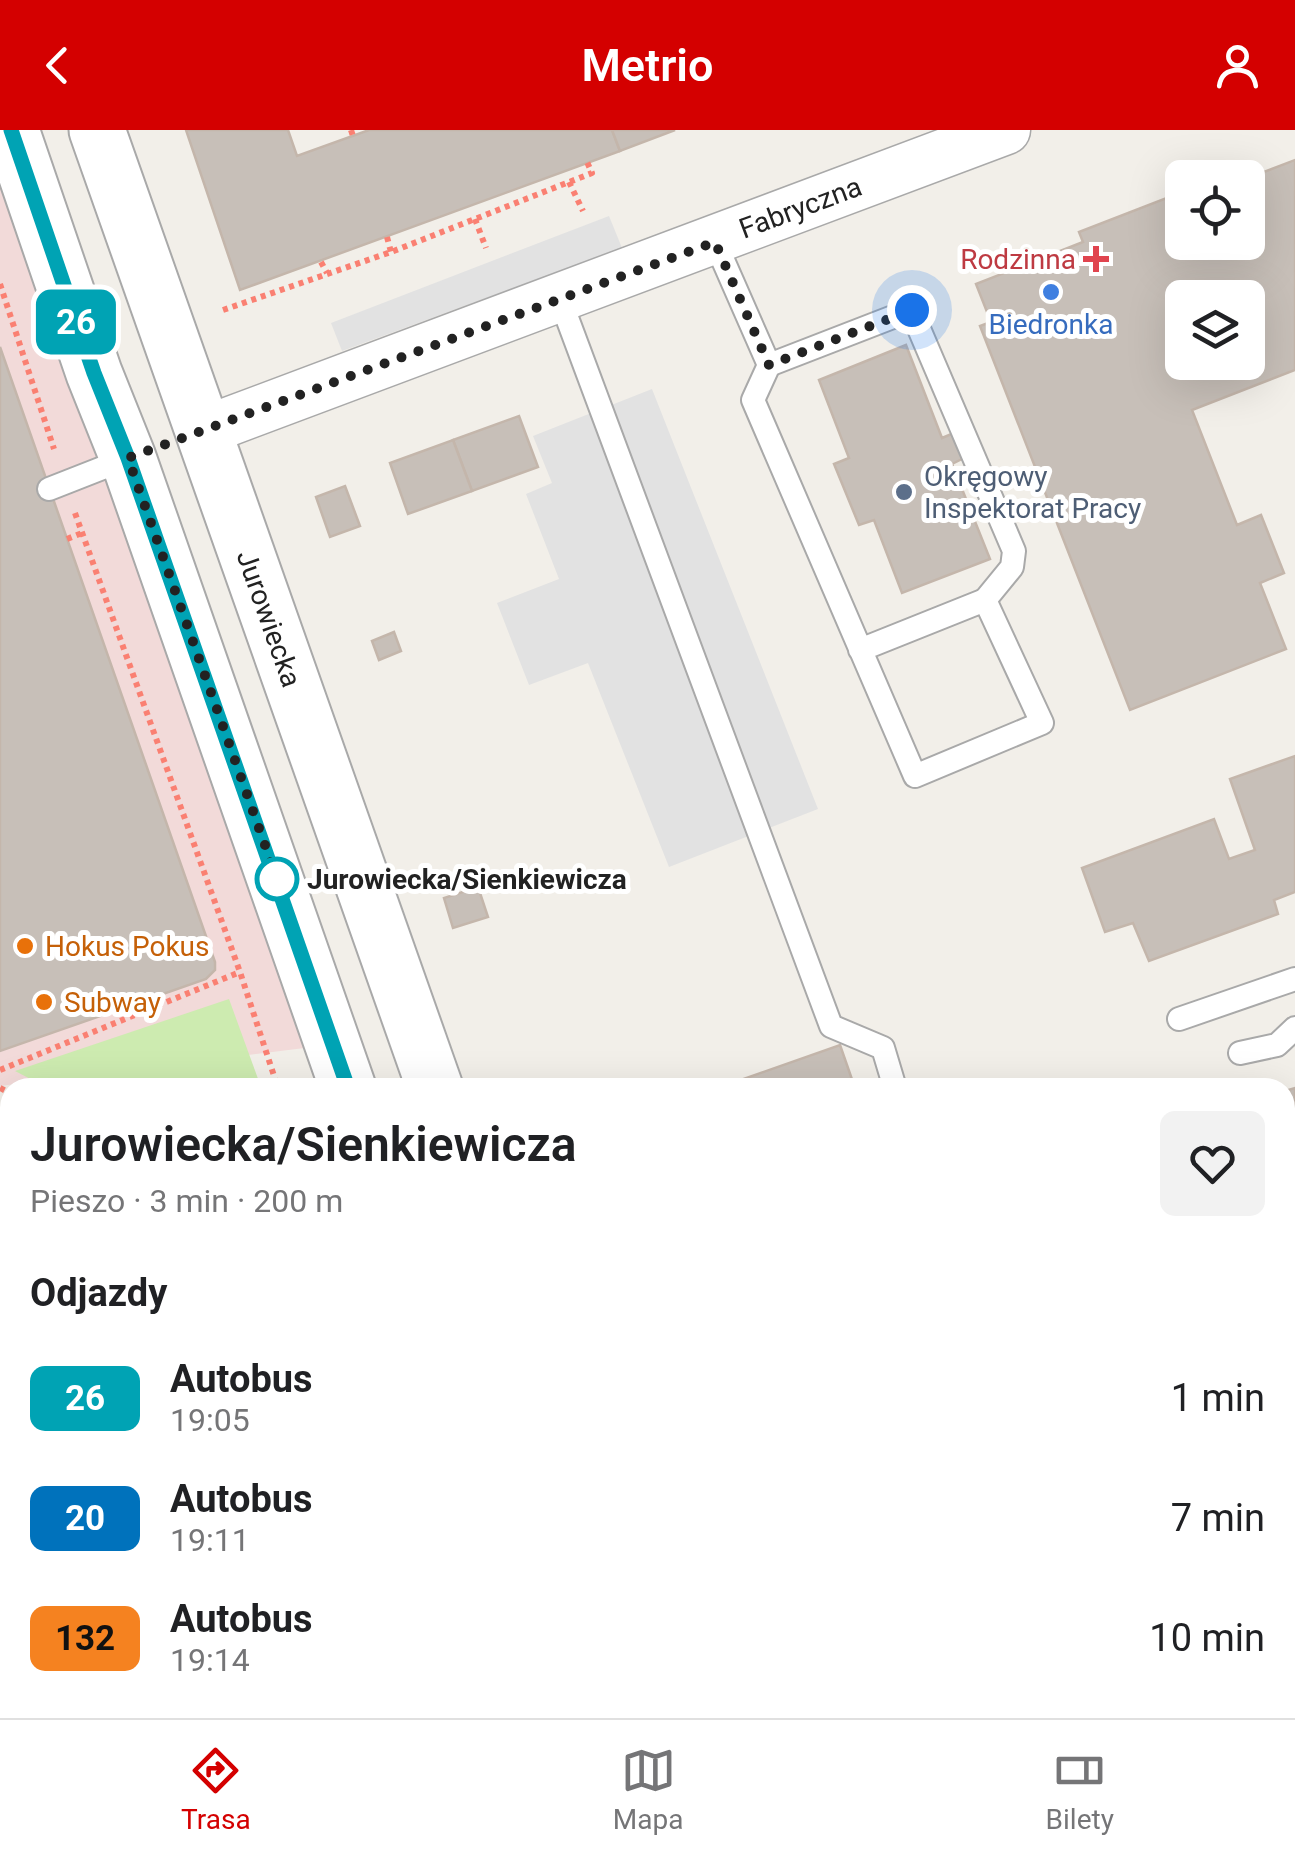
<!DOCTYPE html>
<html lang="pl">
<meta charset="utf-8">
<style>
:root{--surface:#fff;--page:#f2f2f2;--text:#202124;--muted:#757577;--line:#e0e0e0;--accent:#d40000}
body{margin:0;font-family:Roboto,sans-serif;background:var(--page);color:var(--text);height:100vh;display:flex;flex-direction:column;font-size:38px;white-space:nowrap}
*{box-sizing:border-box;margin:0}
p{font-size:32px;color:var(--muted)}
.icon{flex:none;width:55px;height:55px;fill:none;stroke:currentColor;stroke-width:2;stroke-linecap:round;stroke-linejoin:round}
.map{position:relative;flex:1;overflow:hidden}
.sheet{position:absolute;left:0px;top:948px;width:1295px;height:642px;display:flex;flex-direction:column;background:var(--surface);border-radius:30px 30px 0 0;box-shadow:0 10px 40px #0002}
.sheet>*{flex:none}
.badge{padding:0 20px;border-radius:15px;font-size:35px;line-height:65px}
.buttons{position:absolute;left:1165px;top:30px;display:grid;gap:20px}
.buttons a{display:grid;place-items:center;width:100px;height:100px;border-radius:15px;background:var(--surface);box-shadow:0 10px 40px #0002;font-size:50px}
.you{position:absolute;width:50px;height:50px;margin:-25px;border:8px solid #fff;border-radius:50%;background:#1a73e8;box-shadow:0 0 0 15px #1a73e833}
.map>.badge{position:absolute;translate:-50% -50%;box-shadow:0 0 0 5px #fff}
h2{padding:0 30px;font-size:38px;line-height:90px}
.round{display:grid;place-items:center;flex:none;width:105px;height:105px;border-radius:15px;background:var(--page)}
.overview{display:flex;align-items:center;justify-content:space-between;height:170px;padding:0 30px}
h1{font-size:48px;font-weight:600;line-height:75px}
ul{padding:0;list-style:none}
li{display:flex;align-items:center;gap:30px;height:120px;padding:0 30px}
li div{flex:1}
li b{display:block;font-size:38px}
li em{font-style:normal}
li .badge{min-width:110px;font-weight:700;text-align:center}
header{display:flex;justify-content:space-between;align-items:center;height:130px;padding:0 30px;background:var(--accent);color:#fff;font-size:45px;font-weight:600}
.menu{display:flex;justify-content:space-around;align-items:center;height:140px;border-top:2px solid var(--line);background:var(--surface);font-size:28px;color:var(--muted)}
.menu a{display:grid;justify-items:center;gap:5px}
.menu .selected{color:var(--accent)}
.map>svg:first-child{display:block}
.commercial{fill:#f2dad9}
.grass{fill:#cdebb0}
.parking{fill:#e2e2e2}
.building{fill:#c7bfb8;stroke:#c4b6ab;stroke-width:2.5;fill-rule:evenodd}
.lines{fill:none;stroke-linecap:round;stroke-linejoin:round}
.service-casing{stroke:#a9a9a9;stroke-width:26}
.minor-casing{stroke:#a9a9a9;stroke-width:51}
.tertiary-casing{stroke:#a9a9a9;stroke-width:59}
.secondary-casing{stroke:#707d05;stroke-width:59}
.path{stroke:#fa8072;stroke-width:6;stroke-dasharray:5 5;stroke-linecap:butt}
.service{stroke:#fff;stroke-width:22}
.minor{stroke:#fff;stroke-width:48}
.tertiary{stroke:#fff;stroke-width:55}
.secondary{stroke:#f7fabf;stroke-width:55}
.line-casing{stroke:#fff;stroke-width:22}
.line{stroke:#00a3b4;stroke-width:15}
.walk{stroke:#222;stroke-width:10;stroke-dasharray:0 18}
.health-dot{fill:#e0444e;stroke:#fff;stroke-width:4}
.shop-dot{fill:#3f7fe0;stroke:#fff;stroke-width:4}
.service-dot{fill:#5c6f8a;stroke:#fff;stroke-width:4}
.stop-dot{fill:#fff;stroke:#00a3b4;stroke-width:5}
.food-dot{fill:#e8710a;stroke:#fff;stroke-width:4}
.labels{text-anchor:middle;stroke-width:10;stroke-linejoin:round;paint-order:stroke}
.street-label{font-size:28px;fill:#222;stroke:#fff}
.health-label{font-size:28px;fill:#be3a42;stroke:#fff;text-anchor:end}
.shop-label{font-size:28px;fill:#366cbe;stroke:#fff}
.service-label{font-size:28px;fill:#4e5e75;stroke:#fff;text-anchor:start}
.stop-label{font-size:28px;font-weight:bold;fill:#222;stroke:#fff;text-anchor:start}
.food-label{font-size:28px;fill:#c56008;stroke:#fff;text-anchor:start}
</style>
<header><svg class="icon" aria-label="back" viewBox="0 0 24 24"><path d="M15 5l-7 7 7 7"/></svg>Metrio<svg class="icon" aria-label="person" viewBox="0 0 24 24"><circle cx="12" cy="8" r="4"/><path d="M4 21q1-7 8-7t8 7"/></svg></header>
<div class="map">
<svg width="1295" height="1588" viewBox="0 0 1295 1588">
<rect width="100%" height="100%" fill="#f2efe9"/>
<polygon class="commercial" points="0,20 329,915 0,956"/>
<g class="grass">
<polygon points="229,869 261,957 46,957 15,941"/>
<polygon points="0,1117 10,1124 10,1316 0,1300"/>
</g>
<g class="parking">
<polygon points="609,86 622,118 342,221 331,193"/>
<polygon points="652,259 818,679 669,737 588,533 529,555 497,473 559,449 526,364 552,353 533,306"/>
</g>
<g class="building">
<polygon points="186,0 288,0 297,26 369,0 612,0 620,21 240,160"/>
<polygon points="612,0 675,0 620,21"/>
<path d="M1295,30V240L1192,280L1237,395L1261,385L1284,443L1260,453L1286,519L1130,580L980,196L991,192L976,154L1083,112L1079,102L1182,62V112H1248V48ZM1182,168H1248V232H1182Z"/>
<polygon points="906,215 942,308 954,303 964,328 952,334 990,429 902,463 874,390 859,395 834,334 849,328 819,250"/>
<polygon points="0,217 215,832 215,840 206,849 0,921"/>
<polygon points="519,286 538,337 472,361 453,310"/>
<polygon points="453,310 472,361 408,384 390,333"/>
<polygon points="345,356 360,396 330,407 316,367"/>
<polygon points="394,502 401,521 379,530 372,511"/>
<polygon points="1295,626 1295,762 1274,770 1278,784 1149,831 1133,793 1105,802 1082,738 1214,689 1229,729 1255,720 1230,649"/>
<polygon points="478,757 488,787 453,798 444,768"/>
<polygon points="840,915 855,958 718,958"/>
<polygon points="1295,958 1295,1066 1285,1069 1285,961"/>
<polygon points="1295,1255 1295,1365 1290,1367 1285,1349 1285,1258"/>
<polygon points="1285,1349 1295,1385 1295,1531 1285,1534"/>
<polygon points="1295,1531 1295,1588 1259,1588 1256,1580 1285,1580 1285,1534"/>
<polygon points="559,1580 752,1580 753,1588 562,1588"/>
<polygon points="1100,1580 1143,1580 1145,1588 1103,1588"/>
</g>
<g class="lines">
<g class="service-casing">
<g id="service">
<polyline points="715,112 769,235 753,270 915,646 1042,593 985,470 860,520"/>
<polyline points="560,169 831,896 883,918 895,958"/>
<polyline points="769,235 911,180 1014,421 1012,437 985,470"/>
<polyline points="49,359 128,328"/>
<polyline points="1179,889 1295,849"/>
<polyline points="1240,923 1277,915 1295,898"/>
<polyline points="950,1580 972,1588"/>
<polyline points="485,1588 486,1580"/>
<polyline points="907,1588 932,1580"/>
<polyline points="1007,1588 1034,1580"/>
</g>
</g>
<g class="minor-casing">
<g id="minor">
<path id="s1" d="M201,302L1006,0"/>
</g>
</g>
<g class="tertiary-casing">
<g id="tertiary">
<polyline points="11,0 94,243 128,328 348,958"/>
<path id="s2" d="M97,0L435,958"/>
<polyline points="1203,1580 1205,1588"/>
</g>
</g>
<g class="secondary-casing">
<g id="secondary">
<polyline points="1285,1169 1295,1166"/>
<polyline points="0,1537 10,1533"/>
<polyline points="182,1588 203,1580"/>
</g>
</g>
<g class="path">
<polyline points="351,0 353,6"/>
<polyline points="569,52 583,81"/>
<polyline points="475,89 486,118"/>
<polyline points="387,107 391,122"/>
<polyline points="321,132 327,143"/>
<polyline points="0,154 54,319"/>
<polyline points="223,180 391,122 592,43 587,32"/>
<polyline points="75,383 240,842 278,958"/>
<polyline points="67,409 82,403"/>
<polyline points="0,940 240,842"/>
<polyline points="0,958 10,963"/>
<polyline points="1285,1087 1295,1085"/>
<polyline points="0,1316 10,1334"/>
<polyline points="0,1378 10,1392"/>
<polyline points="0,1423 10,1410"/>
<polyline points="0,1456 10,1453"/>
<polyline points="529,1588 553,1581 555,1588"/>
<polyline points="777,1588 799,1580"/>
</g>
<use href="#service" class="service"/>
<use href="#minor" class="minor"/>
<use href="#tertiary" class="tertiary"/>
<use href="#secondary" class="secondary"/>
</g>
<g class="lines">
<g class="line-casing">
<polyline id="line" points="11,0 94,243 128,328 348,958"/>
</g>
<use href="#line" class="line"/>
<polyline class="walk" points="277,749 128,328 715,112 769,235 912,180"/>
</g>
<path class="health-dot" d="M1091 114h10v10h10v10h-10v10h-10v-10h-10v-10h10z"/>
<circle class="shop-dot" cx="1051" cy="162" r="10"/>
<circle class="service-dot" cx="904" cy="362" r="10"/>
<circle class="stop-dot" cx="277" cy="749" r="20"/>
<g class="food-dot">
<circle cx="25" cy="816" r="10"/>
<circle cx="44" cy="872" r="10"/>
</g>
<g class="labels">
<g class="street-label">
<text dy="10" stroke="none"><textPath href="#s1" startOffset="640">Fabryczna</textPath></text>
<text dy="10" stroke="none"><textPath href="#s2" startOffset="518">Jurowiecka</textPath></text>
</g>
<g class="health-label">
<text x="1076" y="139">Rodzinna</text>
</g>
<g class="shop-label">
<text x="1051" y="204">Biedronka</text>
</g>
<g class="service-label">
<text x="924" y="356">Okręgowy<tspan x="924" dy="32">Inspektorat Pracy</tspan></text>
</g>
<g class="stop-label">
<text x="307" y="759">Jurowiecka/Sienkiewicza</text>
</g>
<g class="food-label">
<text x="45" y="826">Hokus Pokus</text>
<text x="64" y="882">Subway</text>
</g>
</g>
</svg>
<div class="buttons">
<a><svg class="icon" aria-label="locate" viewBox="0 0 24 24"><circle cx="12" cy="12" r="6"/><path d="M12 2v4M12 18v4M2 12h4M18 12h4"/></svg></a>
<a><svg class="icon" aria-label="layers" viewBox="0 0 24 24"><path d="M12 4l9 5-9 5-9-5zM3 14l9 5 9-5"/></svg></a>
</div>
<div class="you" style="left:912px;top:180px"></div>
<b class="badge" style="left:76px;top:192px;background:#00a3b4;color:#fff">26</b>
<section class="sheet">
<div class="overview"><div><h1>Jurowiecka/Sienkiewicza</h1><p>Pieszo · 3 min · 200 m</p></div><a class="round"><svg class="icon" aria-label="heart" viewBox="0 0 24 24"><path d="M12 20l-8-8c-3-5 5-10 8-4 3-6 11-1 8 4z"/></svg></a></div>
<h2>Odjazdy</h2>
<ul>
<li><span class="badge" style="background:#00a3b4;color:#fff">26</span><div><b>Autobus</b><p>19:05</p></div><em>1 min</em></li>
<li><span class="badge" style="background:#0072bc;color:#fff">20</span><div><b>Autobus</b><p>19:11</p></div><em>7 min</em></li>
<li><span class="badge" style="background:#f58220;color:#111">132</span><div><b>Autobus</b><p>19:14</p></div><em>10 min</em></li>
</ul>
</section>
</div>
<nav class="menu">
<a class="selected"><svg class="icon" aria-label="directions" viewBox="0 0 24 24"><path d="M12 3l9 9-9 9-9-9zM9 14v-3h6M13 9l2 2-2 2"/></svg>Trasa</a>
<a><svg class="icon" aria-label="map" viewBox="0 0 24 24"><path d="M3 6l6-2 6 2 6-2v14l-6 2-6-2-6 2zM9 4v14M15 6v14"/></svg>Mapa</a>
<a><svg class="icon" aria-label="tickets" viewBox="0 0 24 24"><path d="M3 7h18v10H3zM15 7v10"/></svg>Bilety</a>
</nav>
